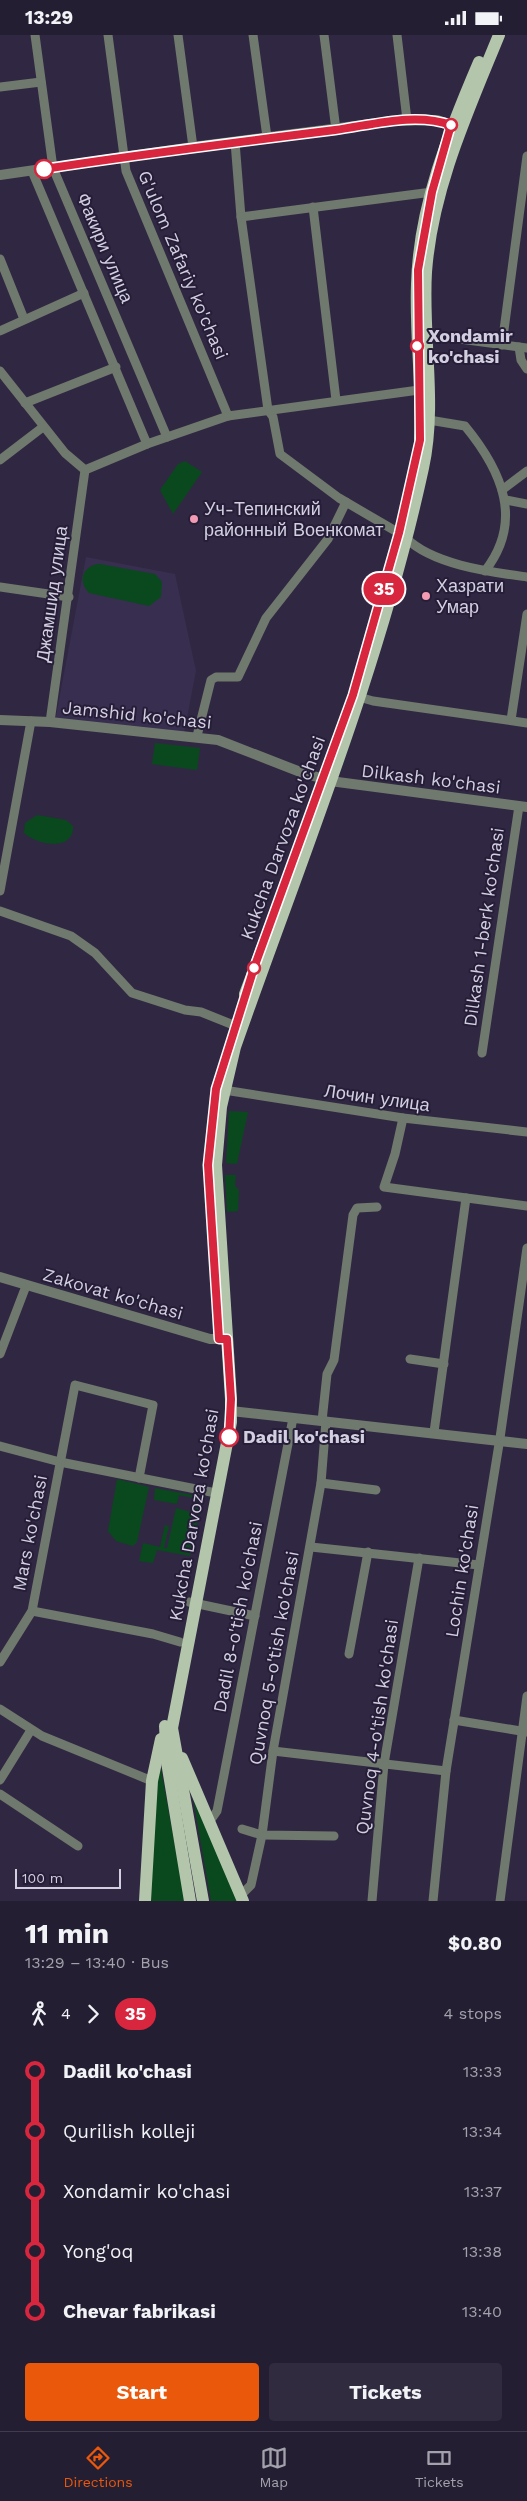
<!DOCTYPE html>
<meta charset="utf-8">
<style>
:root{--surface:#241e32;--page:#302b3e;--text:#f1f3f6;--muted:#a3a2ac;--line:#413c4d;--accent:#ea580c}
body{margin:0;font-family:"Work Sans",sans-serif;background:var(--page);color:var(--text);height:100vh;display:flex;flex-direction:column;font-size:19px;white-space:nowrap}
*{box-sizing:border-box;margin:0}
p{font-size:16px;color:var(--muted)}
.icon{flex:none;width:28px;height:28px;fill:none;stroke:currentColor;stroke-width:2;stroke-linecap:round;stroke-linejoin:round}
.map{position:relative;height:1866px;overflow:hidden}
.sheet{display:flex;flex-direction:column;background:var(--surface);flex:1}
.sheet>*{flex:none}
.badge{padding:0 10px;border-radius:16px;font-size:18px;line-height:32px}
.scale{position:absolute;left:15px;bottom:12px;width:106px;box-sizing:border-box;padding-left:5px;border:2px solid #d3cfe0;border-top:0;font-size:14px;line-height:18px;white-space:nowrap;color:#d3cfe0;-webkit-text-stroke:4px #261e38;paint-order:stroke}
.map>.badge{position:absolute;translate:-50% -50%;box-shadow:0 0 0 2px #fff}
.legs{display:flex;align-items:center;gap:8px;height:55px;padding:0 25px;font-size:16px}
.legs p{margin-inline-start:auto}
.summary{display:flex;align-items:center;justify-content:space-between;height:85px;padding:0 25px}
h1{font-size:28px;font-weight:700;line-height:38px}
.cta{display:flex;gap:10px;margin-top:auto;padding:10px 25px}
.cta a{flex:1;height:58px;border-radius:5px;background:var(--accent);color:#fff;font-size:20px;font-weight:700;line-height:58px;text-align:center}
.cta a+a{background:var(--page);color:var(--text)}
ul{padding:0 25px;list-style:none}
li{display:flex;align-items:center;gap:18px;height:60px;font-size:19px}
li i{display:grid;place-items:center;width:8px;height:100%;margin:0 6px;background:currentColor}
li i::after{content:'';width:12px;height:12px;margin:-6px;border:4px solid;border-radius:50%;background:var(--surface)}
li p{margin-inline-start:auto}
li:first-child i{background:linear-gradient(#0000 50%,currentColor 0)}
li:last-child i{background:linear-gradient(currentColor 50%,#0000 0)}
.status{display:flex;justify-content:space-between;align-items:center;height:35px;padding:0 25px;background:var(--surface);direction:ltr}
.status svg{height:14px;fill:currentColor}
.tabs{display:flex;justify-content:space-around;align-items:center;height:70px;border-top:1px solid var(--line);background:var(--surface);font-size:14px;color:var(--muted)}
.tabs a{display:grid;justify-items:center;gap:2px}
.tabs .current{color:var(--accent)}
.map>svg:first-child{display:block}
.built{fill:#382e4f}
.green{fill:#0a481e}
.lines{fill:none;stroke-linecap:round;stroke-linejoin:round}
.minor{stroke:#70796d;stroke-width:9}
.tertiary{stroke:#70796d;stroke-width:10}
.primary{stroke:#b3c6ac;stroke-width:12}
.line-1-casing{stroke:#fff;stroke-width:11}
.line-1{stroke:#d7263d;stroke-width:8}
.stop-1-dot{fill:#fff;stroke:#d7263d;stroke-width:2.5}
.poi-dot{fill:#f19ab2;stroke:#261e38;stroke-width:2}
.labels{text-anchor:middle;stroke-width:4;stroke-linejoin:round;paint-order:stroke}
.street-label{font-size:18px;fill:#d3cfe0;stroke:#261e38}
.stop-label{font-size:18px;font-weight:bold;fill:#d3cfe0;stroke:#261e38;text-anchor:start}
.poi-label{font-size:18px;fill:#d3cfe0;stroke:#261e38;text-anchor:start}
</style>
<div class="status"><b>13:29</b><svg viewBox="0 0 49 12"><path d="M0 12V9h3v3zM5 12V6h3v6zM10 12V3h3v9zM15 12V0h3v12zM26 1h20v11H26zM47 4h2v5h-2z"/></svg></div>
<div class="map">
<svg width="527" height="1866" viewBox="0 0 527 1866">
<rect width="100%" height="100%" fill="#302842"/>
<polygon class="built" points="86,522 175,539 196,636 184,698 55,686"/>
<g class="green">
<polygon points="185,426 202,437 173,479 160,455 178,429"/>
<path d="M100,529L155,539L162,547L161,562L149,571L89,558C77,546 83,530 100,529Z"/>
<polygon points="155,708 200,713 197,735 152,729"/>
<path d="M37,780L66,785L73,791C74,817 37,810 24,798L25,788Z"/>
<polygon points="229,1076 248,1077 237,1129 226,1128"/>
<polygon points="225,1140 236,1140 235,1151 239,1155 238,1176 227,1177"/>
<polygon points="117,1444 149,1452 137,1507 133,1511 116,1506 108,1496"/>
<polygon points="155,1453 203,1462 190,1521 157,1515 153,1528 139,1526 143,1508 160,1512 165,1490 169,1491 164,1513 167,1513 176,1473 191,1477 194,1463 179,1460 177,1469 154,1465"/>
<polygon points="159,1734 161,1734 185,1866 151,1866 154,1761"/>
<polygon points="191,1752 239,1866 211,1866"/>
</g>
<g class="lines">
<g class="minor">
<polyline points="35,0 53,133 167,402"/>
<polyline points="108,0 126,136 228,381"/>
<polyline points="178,0 193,112"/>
<polyline points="253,0 267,102"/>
<polyline points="324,0 336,95"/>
<polyline points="397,0 407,85"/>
<polyline points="0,52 41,47"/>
<polyline points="235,107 241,182 268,375 273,382 280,419 339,463 399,498"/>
<polyline points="32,136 147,409"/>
<polyline points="313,172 336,365"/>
<polyline points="241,182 432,157"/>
<polyline points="0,224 24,284"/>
<polyline points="0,296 84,258"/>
<polyline points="422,302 445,302 527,313"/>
<polyline points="502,310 527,121"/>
<polyline points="519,312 521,325 527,334"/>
<polyline points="0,336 65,418 85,435"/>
<polyline points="25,368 116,332"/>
<path d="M429,385L465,391C502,436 524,486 485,536"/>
<polyline points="0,425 43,392"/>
<polyline points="85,435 147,409 228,381 419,355"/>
<polyline points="502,455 527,436"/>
<polyline points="506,465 527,469"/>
<path d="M406,503C433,530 491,537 527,542"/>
<polyline points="0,552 69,562"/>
<polyline points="359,662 373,666 527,688"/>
<polyline points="511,685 527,579"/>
<polyline points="50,687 85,435"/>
<polyline points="197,701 211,645 216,642 238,642 266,583 328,504 346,467"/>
<polyline points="0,856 31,686"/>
<polyline points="0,876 71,901 95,918 132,958 185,975 201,977 241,993"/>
<polyline points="482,1018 519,771"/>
<polyline points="224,1055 403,1083 527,1097"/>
<polyline points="403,1083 395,1119 384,1152 527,1171"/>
<polyline points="0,1319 26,1251"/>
<polyline points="410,1324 444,1329"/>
<polyline points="322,1386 327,1339 334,1325 353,1180 357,1173 377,1172"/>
<polyline points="434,1397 466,1163"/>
<polyline points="0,1411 60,1427 211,1457"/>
<polyline points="321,1448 376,1455"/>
<polyline points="311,1512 479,1530"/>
<polyline points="189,1567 255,1581"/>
<polyline points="32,1576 153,1599 180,1607"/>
<polyline points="349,1619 368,1517"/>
<polyline points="0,1627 32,1576 75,1350 153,1370 139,1443"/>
<polyline points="0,1674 42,1701 152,1746"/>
<polyline points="454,1685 527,1697"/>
<polyline points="273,1716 446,1736"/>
<polyline points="0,1745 31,1695"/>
<polyline points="0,1759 78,1811"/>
<polyline points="210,1786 217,1776 293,1383"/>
<polyline points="242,1794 262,1800 334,1801"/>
<polyline points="241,1860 251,1850 262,1800 273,1716 321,1448 326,1386"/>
<polyline points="372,1866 384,1729 419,1523"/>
<polyline points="433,1866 446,1736 500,1403 527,1213"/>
<polyline points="500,1866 527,1661"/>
</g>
<g class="tertiary">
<polyline points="0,140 193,112 394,86 437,85 459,93"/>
<polyline points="0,685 50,687 218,705 303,738 324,744"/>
<polyline points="330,746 527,772"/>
<polyline points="0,1242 210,1304 219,1304"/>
<polyline points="231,1376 527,1409"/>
</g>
<g class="primary">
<path d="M420,404C423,353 415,301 417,249C419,172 449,97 479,27"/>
<polyline points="245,959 279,868"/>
<polyline points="165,1691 167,1727 190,1866"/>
<polyline points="182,1723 243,1866"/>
<polyline points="145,1866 152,1746 161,1704"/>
<path d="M203,1866L172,1693L231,1387V1364L216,1130L221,1072L235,1012C302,821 380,632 423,433C437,369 422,302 426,237C432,154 468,76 499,0"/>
</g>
</g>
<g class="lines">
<g class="line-1-casing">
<path id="line-1" d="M44,134C141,119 238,107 335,95C372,90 415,77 451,90L432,157L418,235L420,405L399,498L353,660L254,933L216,1054L208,1130L219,1304H227L231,1364L229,1402"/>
</g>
<use href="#line-1" class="line-1"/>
</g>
<g class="stop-1-dot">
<circle cx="451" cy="90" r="6"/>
<circle cx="44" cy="134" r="9"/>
<circle cx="417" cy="311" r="6"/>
<circle cx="254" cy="933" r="6"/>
<circle cx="229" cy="1402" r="9"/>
</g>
<g class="poi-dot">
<circle cx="194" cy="484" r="5"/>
<circle cx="426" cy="561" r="5"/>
</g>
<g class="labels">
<g class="street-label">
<text transform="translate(105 213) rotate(67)" y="6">Факири улица</text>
<text transform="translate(183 230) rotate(67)" y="6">G'ulom Zafariy ko'chasi</text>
<text transform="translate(52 559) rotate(-82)" y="6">Джамшид улица</text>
<text transform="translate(137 680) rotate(6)" y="6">Jamshid ko'chasi</text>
<text transform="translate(431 744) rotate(7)" y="6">Dilkash ko'chasi</text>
<text transform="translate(283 803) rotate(-70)" y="6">Kukcha Darvoza ko'chasi</text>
<text transform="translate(484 892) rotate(-82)" y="6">Dilkash 1-berk ko'chasi</text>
<text transform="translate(377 1063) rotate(8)" y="6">Лочин улица</text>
<text transform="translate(113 1259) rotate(16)" y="6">Zakovat ko'chasi</text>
<text transform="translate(194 1480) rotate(-80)" y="6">Kukcha Darvoza ko'chasi</text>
<text transform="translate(30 1498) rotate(-79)" y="6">Mars ko'chasi</text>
<text transform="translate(462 1536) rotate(-81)" y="6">Lochin ko'chasi</text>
<text transform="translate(238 1582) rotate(-79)" y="6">Dadil 8-o'tish ko'chasi</text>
<text transform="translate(274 1623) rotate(-80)" y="6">Quvnoq 5-o'tish ko'chasi</text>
<text transform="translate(377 1692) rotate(-82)" y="6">Quvnoq 4-o'tish ko'chasi</text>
</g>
<g class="stop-label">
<text x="428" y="307">Xondamir<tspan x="428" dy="21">ko'chasi</tspan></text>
<text x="243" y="1408">Dadil ko'chasi</text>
</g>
<g class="poi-label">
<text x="204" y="480">Уч-Тепинский<tspan x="204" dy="21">районный Военкомат</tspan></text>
<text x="436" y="557">Хазрати<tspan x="436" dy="21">Умар</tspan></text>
</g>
</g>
</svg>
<div class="scale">100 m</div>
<b class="badge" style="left:384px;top:554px;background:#d7263d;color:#fff">35</b>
</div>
<section class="sheet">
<div class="summary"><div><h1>11 min</h1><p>13:29 – 13:40 · Bus</p></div><b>$0.80</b></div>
<div class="legs"><svg class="icon" aria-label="walk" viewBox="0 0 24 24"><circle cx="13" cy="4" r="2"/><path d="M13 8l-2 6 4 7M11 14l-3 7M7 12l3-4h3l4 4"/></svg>4<svg class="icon" aria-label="forward" viewBox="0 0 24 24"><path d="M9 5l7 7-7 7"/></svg><b class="badge" style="background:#d7263d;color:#fff">35</b><p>4 stops</p></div>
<ul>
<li><i style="color:#d7263d"></i><b>Dadil ko'chasi</b><p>13:33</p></li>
<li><i style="color:#d7263d"></i><span>Qurilish kolleji</span><p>13:34</p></li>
<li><i style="color:#d7263d"></i><span>Xondamir ko'chasi</span><p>13:37</p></li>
<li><i style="color:#d7263d"></i><span>Yong'oq</span><p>13:38</p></li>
<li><i style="color:#d7263d"></i><b>Chevar fabrikasi</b><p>13:40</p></li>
</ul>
<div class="cta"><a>Start</a><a>Tickets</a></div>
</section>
<nav class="tabs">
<a class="current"><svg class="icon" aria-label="directions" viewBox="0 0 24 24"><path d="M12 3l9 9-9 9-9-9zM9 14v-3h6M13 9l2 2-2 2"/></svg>Directions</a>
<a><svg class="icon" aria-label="map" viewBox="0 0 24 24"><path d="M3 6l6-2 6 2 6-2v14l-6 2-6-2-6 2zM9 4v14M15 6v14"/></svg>Map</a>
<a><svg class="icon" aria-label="tickets" viewBox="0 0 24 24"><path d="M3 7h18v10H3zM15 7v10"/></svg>Tickets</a>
</nav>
